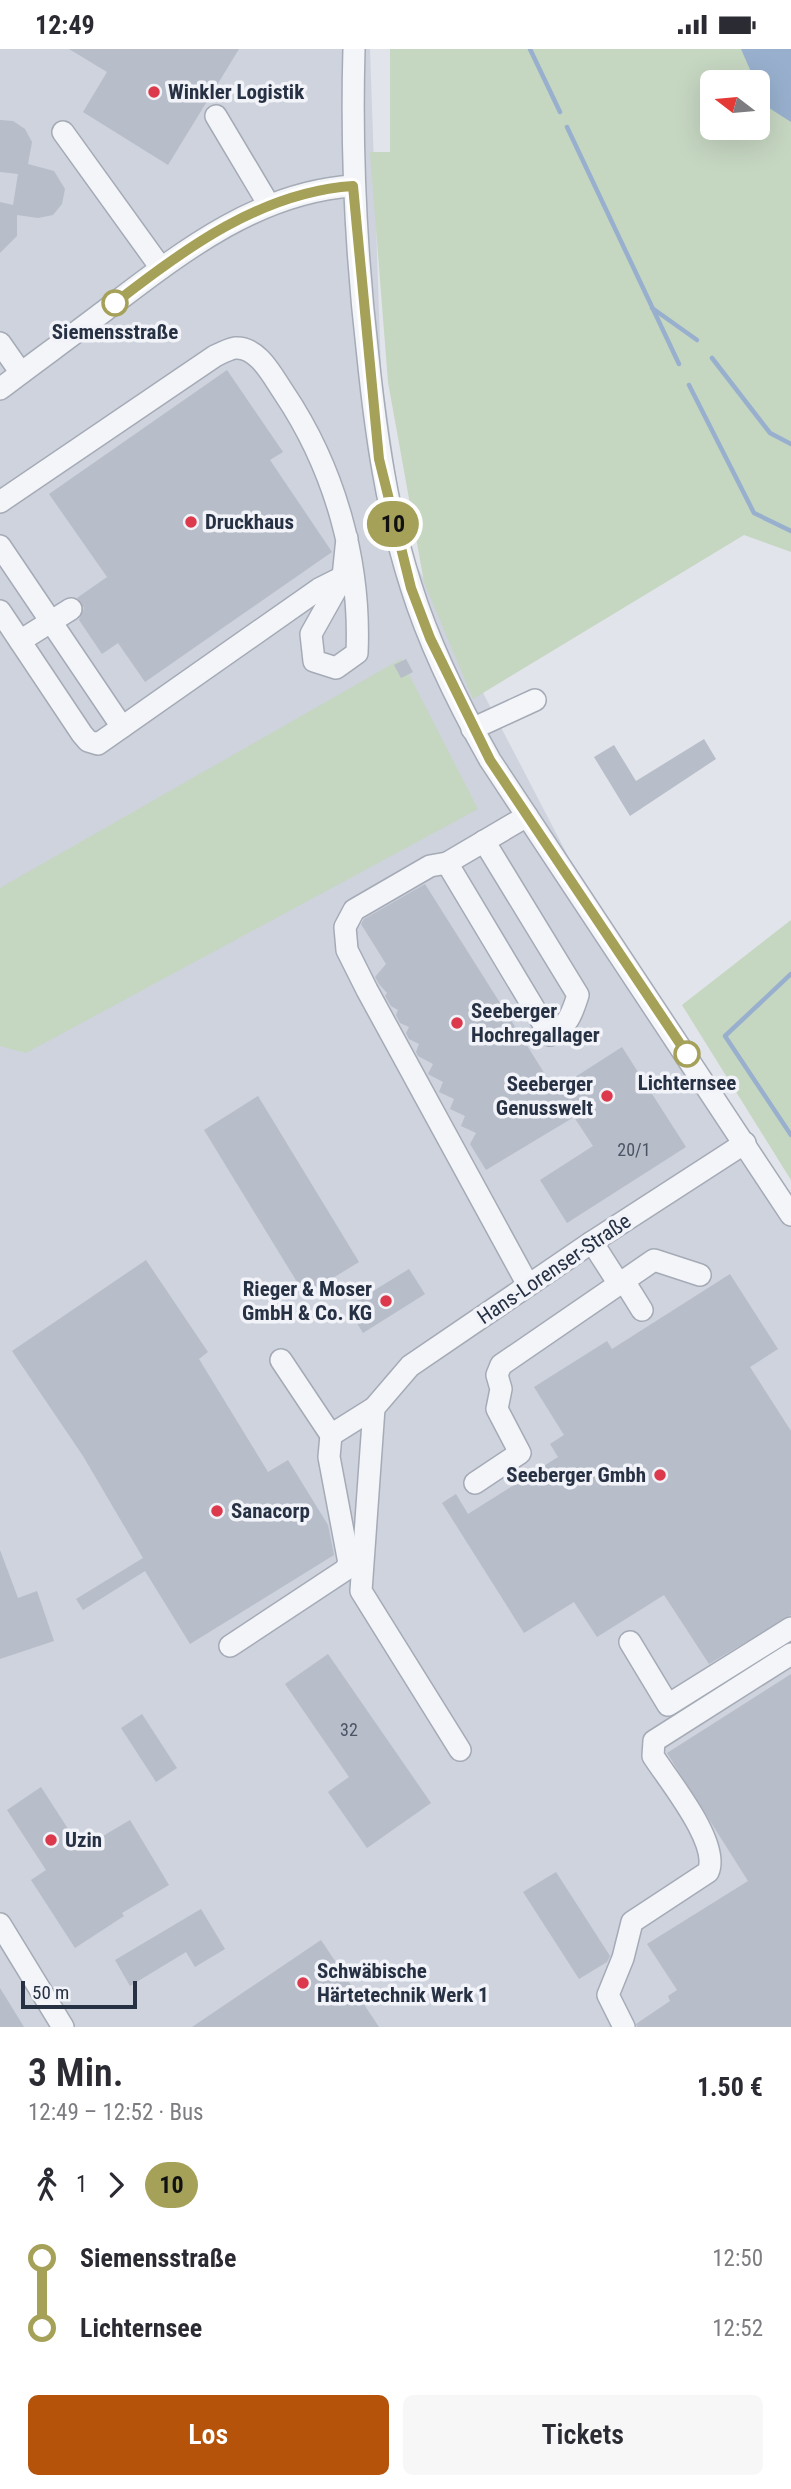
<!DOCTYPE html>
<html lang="de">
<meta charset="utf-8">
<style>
:root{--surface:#fff;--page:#f7f7f7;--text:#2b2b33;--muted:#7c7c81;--accent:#b45309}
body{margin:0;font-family:"Roboto Condensed",sans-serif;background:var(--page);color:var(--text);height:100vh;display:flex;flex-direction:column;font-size:26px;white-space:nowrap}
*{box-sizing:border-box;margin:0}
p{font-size:23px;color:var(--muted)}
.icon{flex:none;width:38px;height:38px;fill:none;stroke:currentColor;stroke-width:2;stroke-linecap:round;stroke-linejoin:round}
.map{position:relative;height:1978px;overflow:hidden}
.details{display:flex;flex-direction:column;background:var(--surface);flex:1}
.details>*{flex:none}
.badge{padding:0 14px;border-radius:23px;font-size:24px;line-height:46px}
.needle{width:46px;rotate:286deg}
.tools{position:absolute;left:700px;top:21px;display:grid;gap:14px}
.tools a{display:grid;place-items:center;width:70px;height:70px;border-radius:10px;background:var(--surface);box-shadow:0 7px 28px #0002;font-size:35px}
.scale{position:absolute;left:21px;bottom:18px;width:116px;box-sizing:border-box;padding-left:7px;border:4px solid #273144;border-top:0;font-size:19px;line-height:24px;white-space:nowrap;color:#273144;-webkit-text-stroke:5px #f1f3f8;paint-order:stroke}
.map>.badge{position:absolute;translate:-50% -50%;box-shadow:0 0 0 4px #fff}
.legs{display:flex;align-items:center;gap:10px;height:77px;padding:0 28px;font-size:23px}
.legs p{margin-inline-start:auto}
.head{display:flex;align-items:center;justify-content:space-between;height:119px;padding:0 28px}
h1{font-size:38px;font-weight:600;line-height:52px}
.action{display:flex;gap:14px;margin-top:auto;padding:14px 28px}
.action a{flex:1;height:80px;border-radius:10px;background:var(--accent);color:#fff;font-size:28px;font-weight:600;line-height:80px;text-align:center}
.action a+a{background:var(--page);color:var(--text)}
ul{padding:0 28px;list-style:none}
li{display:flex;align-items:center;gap:24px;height:70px;font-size:26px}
li i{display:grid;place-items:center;width:10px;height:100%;margin:0 9px;background:currentColor}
li i::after{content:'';width:18px;height:18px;margin:-9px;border:5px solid;border-radius:50%;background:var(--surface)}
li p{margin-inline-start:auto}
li:first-child i{background:linear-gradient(#0000 50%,currentColor 0)}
li:last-child i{background:linear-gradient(currentColor 50%,#0000 0)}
.status{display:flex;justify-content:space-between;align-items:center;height:49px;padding:0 35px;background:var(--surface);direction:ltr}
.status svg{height:19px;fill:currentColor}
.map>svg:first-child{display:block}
.built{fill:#ced3dd}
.green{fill:#c5d6c1;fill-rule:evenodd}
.water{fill:#98b0ce}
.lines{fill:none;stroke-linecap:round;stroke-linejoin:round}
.stream{stroke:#98b0ce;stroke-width:4.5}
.building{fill:#b7bdc9}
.minor-casing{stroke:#a5abb6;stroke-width:24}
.minor{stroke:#f4f5f9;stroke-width:21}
.line-1-casing{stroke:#fff;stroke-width:16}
.line-1{stroke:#a5a158;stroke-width:10}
.poi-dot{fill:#dc3a4c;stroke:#f1f3f8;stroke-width:2.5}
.stop-1-dot{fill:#fff;stroke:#a5a158;stroke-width:3.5}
.labels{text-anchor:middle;stroke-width:7;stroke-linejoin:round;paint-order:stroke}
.number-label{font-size:18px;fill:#4b5465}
.poi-label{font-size:21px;font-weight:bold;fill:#273144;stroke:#f1f3f8;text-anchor:start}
.stop-label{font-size:21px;font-weight:bold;fill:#273144;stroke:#f1f3f8}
.street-label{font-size:21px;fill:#273144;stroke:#f1f3f8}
</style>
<div class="status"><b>12:49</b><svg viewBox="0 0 49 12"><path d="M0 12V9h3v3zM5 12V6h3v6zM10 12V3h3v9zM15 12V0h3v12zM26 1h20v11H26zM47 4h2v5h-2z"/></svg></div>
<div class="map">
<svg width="791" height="1978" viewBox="0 0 791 1978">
<rect width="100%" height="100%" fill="#e1e4eb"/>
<polygon class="built" points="0,0 370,0 381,322 406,496 568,807 791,1148 791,1978 0,1978"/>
<g class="green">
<path d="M390,0H791V503L744,486L473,650L424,533L388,333L370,103H390ZM712,33H758V79H712Z"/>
<polygon points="401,610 478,760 26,1004 0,997 0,839"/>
<polygon points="791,871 791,1131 682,956"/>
</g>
<polygon class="water" points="741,0 791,0 791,73 766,57"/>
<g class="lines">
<g class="stream">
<polyline points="530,0 560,63"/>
<polyline points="567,78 679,315"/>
<polyline points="652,259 697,291"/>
<polyline points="712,309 770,384 791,395"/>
<polyline points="689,336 754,464 791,482"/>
<polyline points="791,925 725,987 791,1086"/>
</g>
</g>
<g class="building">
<polygon points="69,0 239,0 168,116 83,63 107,23"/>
<polygon points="0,71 13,72 25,80 32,93 28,115 54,122 65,140 62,155 53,166 38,169 17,166 17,187 0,204 0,153 13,156 18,125 0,123"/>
<polygon points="227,321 283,403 270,411 332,503 145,633 118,594 102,605 79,571 84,559 77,549 107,528 49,445"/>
<polygon points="406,610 413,623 401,629 394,616"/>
<polygon points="704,690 716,710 630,767 594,708 614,696 636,732"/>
<polygon points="425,835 555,1041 622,998 686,1098 567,1174 540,1131 593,1097 574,1068 486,1121 470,1095 476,1084 461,1077 465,1067 450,1060 454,1050 439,1043 443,1033 428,1025 433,1015 418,1007 416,1003 419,995 409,990 406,984 409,978 400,974 396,966 398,961 391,957 385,947 387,944 379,935 375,928 386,915 361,875 364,870"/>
<polygon points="258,1047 359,1213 305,1246 204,1081"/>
<polygon points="146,1211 208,1303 199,1310 268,1423 288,1411 328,1476 334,1506 190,1595 145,1522 83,1561 76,1550 143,1509 83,1407 12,1302"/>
<polygon points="409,1220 425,1245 363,1284 347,1258"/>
<polygon points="730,1225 778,1300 750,1318 791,1382 791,1566 709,1615 664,1546 597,1588 574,1553 524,1584 442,1454 456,1445 468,1465 558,1408 550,1395 564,1386 534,1338 607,1292 612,1300"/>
<polygon points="0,1501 18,1549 37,1542 54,1592 0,1610"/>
<polygon points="328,1605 431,1754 367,1799 328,1743 349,1728 285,1635"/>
<polygon points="791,1625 791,1978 637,1978 636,1975 670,1952 668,1947 677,1941 647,1895 748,1832 667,1704"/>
<polygon points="142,1665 177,1719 156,1733 121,1679"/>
<polygon points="41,1738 81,1800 130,1771 169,1836 122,1864 124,1867 75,1899 31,1831 46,1821 7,1761"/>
<polygon points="556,1823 610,1907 607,1913 579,1930 523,1843"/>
<polygon points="201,1860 225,1900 195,1918 186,1903 130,1937 115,1911"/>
<polygon points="321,1891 379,1978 192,1978"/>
<polygon points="0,1939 24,1978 0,1978"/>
</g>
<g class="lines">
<g class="minor-casing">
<g id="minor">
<path d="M354,0C351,103 356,205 368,308C376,386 387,462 411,537C430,598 459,656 490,711L791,1166"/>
<polyline points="216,67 269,156"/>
<polyline points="63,83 161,219"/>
<polyline points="0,294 21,324"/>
<path d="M0,340C34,314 69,289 103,263C178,206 256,143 353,137"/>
<path d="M0,453L215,307C221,304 229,300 235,299C258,297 273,328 284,344C335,420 361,513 357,604L336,619L314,612L311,585L343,528L347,489"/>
<polyline points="0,497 122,678"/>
<polyline points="0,562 82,685 88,692 98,695 319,540 343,528"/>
<polyline points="20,592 71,560"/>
<polyline points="472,680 535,651"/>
<polyline points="527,767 447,814 430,817 354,861 345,878 347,901 367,941 528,1236"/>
<path d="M447,814L550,986C568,977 572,965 578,946L484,792"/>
<polyline points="592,1193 619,1235"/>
<polyline points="624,1232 642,1261"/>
<polyline points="281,1311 331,1386"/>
<polyline points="374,1359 361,1542 460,1701"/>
<polyline points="475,1434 520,1404 497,1360 501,1340 497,1326 501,1316 654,1211 700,1226"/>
<polyline points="630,1593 668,1656 791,1579"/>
<polyline points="230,1597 345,1521 349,1514 329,1408 331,1386 374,1359 410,1317 592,1193 745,1094"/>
<polyline points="0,1875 63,1978"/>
<path d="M624,1978L608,1946L623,1909L632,1873L708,1823C721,1795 669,1732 653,1707L654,1692L791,1605"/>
</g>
</g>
<use href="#minor" class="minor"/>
</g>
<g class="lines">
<g class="line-1-casing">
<path id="line-1" d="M115,254C185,199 262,143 353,137L379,410L411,539L430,589L490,711L687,1005"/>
</g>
<use href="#line-1" class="line-1"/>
</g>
<g class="poi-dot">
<circle cx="154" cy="43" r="7"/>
<circle cx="191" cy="473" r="7"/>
<circle cx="457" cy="974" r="7"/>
<circle cx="607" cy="1047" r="7"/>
<circle cx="386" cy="1252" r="7"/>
<circle cx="660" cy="1426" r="7"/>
<circle cx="217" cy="1462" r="7"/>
<circle cx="51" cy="1791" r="7"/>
<circle cx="303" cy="1934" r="7"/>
</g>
<g class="stop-1-dot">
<circle cx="115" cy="254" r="12"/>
<circle cx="687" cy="1005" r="12"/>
</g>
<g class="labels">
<g class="number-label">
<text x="634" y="1107">20/1</text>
<text x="349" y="1687">32</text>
</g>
<g class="poi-label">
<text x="168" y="50">Winkler Logistik</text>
<text x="205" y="480">Druckhaus</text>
<text x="471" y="969">Seeberger<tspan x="471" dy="24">Hochregallager</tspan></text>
<text x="593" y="1042" text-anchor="end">Seeberger<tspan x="593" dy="24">Genusswelt</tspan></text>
<text x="372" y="1247" text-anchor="end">Rieger &amp; Moser<tspan x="372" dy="24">GmbH &amp; Co. KG</tspan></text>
<text x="646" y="1433" text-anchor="end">Seeberger Gmbh</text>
<text x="231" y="1469">Sanacorp</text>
<text x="65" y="1798">Uzin</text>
<text x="317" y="1929">Schwäbische<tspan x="317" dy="24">Härtetechnik Werk 1</tspan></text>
</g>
<g class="stop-label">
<text x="115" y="290">Siemensstraße</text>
<text x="687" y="1041">Lichternsee</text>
</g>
<g class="street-label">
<text transform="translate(554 1220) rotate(-34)" y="7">Hans-Lorenser-Straße</text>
</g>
</g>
</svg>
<div class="tools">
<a><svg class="needle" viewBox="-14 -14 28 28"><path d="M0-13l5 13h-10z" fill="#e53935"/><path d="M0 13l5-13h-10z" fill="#7c7c81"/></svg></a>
</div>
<div class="scale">50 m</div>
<b class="badge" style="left:393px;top:475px;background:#a5a158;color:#111">10</b>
</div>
<section class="details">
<div class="head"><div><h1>3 Min.</h1><p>12:49 – 12:52 · Bus</p></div><b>1.50 €</b></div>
<div class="legs"><svg class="icon" aria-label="walk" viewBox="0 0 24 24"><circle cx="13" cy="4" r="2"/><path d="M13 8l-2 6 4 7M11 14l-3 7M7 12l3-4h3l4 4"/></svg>1<svg class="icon" aria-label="forward" viewBox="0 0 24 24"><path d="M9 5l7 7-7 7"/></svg><b class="badge" style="background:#a5a158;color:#111">10</b></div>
<ul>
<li><i style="color:#a5a158"></i><b>Siemensstraße</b><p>12:50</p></li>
<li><i style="color:#a5a158"></i><b>Lichternsee</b><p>12:52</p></li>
</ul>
<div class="action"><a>Los</a><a>Tickets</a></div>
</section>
